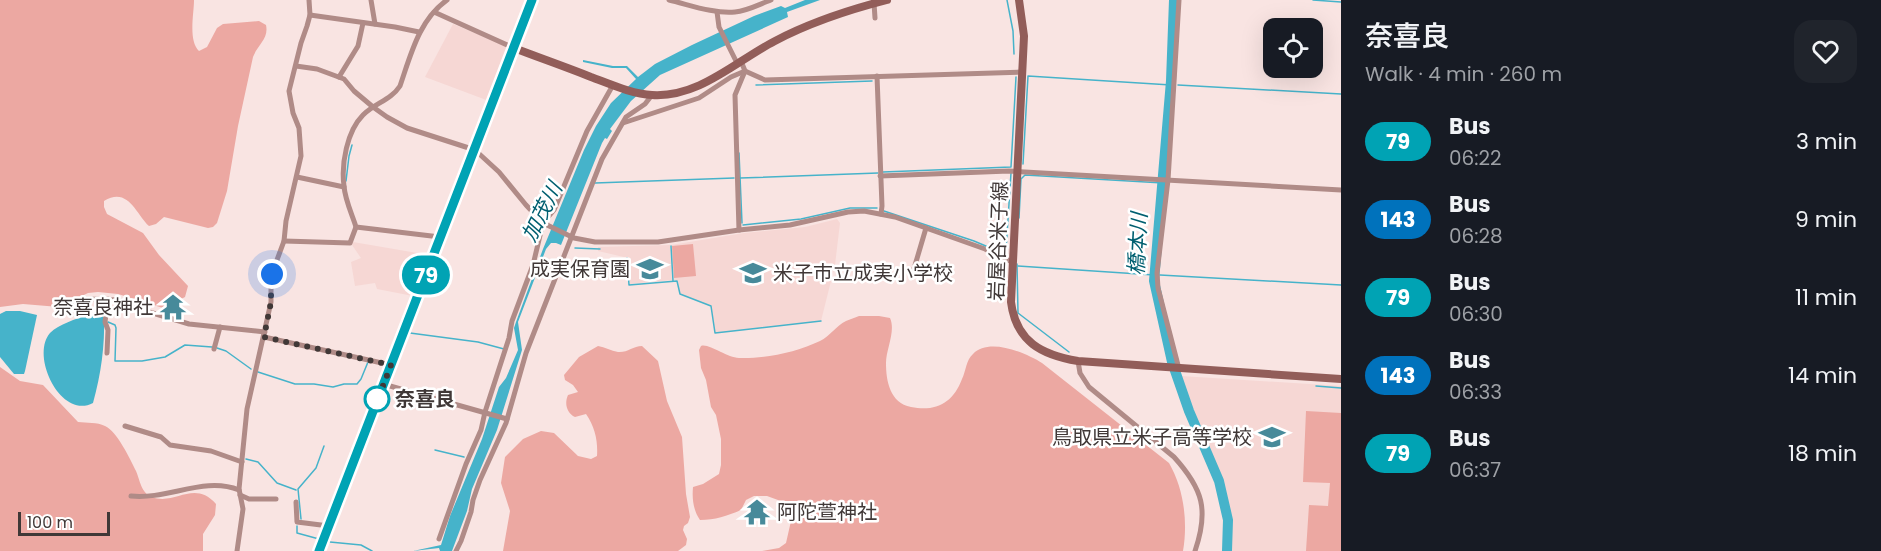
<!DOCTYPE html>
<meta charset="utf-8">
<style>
:root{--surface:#171b24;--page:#20242c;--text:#f1f3f6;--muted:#9ea1a6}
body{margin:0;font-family:Poppins,"Noto Sans JP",sans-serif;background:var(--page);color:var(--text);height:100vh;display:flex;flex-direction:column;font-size:22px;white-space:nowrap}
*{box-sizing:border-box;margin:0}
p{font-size:20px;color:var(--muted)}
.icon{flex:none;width:33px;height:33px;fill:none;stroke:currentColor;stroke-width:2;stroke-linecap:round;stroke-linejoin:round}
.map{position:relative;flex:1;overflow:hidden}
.sheet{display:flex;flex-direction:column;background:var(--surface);width:540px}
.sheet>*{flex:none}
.badge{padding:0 12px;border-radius:20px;font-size:21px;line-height:39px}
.buttons{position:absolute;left:1263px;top:18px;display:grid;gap:12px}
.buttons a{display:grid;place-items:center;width:60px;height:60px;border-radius:12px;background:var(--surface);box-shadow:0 6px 24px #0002;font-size:30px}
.scale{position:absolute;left:18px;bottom:15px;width:92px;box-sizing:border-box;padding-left:6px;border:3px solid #403837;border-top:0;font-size:16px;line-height:21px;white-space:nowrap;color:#403837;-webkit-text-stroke:4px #fff;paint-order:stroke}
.you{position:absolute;width:30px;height:30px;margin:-15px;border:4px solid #fff;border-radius:50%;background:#1a73e8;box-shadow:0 0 0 9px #1a73e833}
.map>.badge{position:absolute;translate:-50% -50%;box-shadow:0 0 0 3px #fff}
.round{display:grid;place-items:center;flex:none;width:63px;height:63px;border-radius:18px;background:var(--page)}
.headline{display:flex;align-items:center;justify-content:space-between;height:102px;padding:0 24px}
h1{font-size:28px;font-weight:600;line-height:45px}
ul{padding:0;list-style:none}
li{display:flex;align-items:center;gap:18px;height:78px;padding:0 24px}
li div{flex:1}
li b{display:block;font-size:22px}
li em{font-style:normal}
li .badge{min-width:66px;font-weight:700;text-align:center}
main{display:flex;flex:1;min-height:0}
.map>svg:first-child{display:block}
.built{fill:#f6d7d4}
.green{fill:#eca8a2}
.water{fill:#46b3ca}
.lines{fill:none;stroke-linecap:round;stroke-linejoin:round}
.stream{stroke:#46b3ca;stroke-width:1.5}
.river{stroke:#46b3ca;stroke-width:10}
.street{stroke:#b08b87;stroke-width:5}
.secondary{stroke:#925d59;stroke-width:8}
.line-casing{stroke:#fff;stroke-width:14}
.line{stroke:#00a3b4;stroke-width:9}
.walk{stroke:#403837;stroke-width:6;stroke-dasharray:0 10.8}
.stop-dot{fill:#fff;stroke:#00a3b4;stroke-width:3}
.labels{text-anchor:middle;stroke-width:5;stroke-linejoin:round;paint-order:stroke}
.street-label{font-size:20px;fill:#403837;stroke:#fff}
.poi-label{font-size:20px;fill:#403837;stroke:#fff;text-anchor:end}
.stop-label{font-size:20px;font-weight:bold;fill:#403837;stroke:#fff;text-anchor:start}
.water-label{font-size:21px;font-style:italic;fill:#005f70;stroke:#fff}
</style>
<main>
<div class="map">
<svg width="1341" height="551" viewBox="0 0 1341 551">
<rect width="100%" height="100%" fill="#f9e4e2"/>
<g class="built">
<polygon points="453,24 509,47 489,101 425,77"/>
<polygon points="837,219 840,223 835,265 821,321 715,333 711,306 680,294 678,281 673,280 671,245 744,233 805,227"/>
<polygon points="353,242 429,255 413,296 377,289 375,283 355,286 351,262 361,258 352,245"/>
<polygon points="670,245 672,280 630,284 628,258 598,251 598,247"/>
<polygon points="1181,376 1341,386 1341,551 1230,551 1231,524 1224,492 1215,466 1178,378"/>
</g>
<g class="green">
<path d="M0,0H194C194,14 188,40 199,51L207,47L217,28L223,24L259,21L266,25C269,39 258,44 253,57L238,126L227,191L217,223L213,227L208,228L164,217L156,224L149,226C136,214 128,186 104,201V207L107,214L143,233L159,255L188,286L185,297L163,308L118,294L98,292L88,293L59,307L23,304L0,307Z"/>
<polygon points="693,244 696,276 674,278 672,246"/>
<path d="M859,316H879L890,318C896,331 886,349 886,363C886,381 890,403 911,407C936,412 953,403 962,379C966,371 966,360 973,354C989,337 1026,353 1042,363L1169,463C1184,489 1188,522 1183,551H762L779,548L786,543L791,521L783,506L778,500L767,496H754L746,500L741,510C727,516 715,520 700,520C693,510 692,498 693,487L703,484L719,474L721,465V439L716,415L711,407L706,380L701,368L699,350L701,346C709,343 727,358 739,358C765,359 797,352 820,341C830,336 836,326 846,321C850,319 855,318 859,316Z"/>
<path d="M598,346C605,347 611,351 618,352C627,353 633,346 642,346L658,361L667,401L682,437L686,494L690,517L688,523L684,526L683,530L687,539L686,545L678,551H503L510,511L501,483L505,457L523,439L541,431L554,433L578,456L591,459L597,456C598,441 595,427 586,414L575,417C567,413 564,404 568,395L578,392L573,385L565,380L564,375L579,357Z"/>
<path d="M0,367L20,381L43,385L78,422C87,423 97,422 105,426C117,431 130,459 136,471C140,480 141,493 152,497C175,506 194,479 216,504L215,515L203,534V551H0Z"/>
<polygon points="1306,411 1341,413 1341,551 1306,551 1309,505 1328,506 1330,483 1303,482"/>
</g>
<g class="water">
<polygon points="805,0 820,0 787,12 788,17 660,75 631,101 610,129 612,131 607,139 605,138 602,143 561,245 556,243 551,243 546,249 518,322 522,350 497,430 472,489 467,511 452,551 440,551 439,548 413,551 441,545 450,516 482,439 499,387 506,378 518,350 514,328 516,322 543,249 584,150 596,126 611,103 636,79 626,68 612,68 583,62 583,60 613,66 627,66 638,77 655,64 692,45 754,16 781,6 785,8"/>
<polygon points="6,311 20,311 37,315 25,371 24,374 14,374 0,357 0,314"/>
<path d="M88,315L104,316C105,346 101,374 93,403C61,420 30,356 50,333C59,324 76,319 88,315Z"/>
</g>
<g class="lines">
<g class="stream">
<polyline points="1007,0 1013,31 1014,54"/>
<polyline points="1313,0 1341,2"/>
<polyline points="756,85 872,81"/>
<polyline points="1178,85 1341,94"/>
<polyline points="739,153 742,223"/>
<polyline points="1023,164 1028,76 1171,85"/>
<polyline points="883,172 1011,167 1016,77"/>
<polyline points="740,178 878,173"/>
<polyline points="346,181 349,156 352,145"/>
<polyline points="595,183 734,178"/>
<polyline points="884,211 974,241 1000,252"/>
<polyline points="1019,218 1021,179 1025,175 1163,183"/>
<polyline points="743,225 801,219 850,208 877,208"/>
<polyline points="671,246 673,281"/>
<polyline points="575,248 600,249"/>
<polyline points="1006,250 1011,173"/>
<polyline points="627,258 629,285 677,281 680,294 711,306 715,333 821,321"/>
<polyline points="1017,264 1018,313 1069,352"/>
<polyline points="1018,266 1154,275"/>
<polyline points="1160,275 1341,285"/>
<polyline points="108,322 115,325 116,328 115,361 142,361 165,357 185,345 212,347"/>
<polyline points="410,333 478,342 504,349"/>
<polyline points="217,348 226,351 251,369"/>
<polyline points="258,372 295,384 314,384 333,387 344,384 357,384 361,379 368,362"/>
<polyline points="1316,386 1341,388"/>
<polyline points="435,450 464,457"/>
<polyline points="246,459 258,462 277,483 296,490"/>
<polyline points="301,519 298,489 316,468 324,446"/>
<polyline points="297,526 297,533 319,539"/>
<polyline points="330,542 361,545 372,551"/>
</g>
<polyline class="river" points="1174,0 1171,81 1154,281 1172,362 1189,411 1219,481 1228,520 1227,551"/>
<g class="street">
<polyline points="371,0 375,24"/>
<path d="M669,0C690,5 714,14 735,12C747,11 760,4 771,0"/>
<polyline points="874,3 875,18"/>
<polyline points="434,12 514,48"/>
<polyline points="717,12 719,27 737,63"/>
<polyline points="310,15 395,27 419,32"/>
<polyline points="741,61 745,71 765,80 1023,72"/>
<polyline points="296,66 317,69 344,79 354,91 373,107 387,117 407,128 475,150 499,172 526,205 543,223 574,238 595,242 658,242 739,230 790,225 848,212 864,211 895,217 985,249 1012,262"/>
<polyline points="877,76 882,206 881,214"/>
<polyline points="339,77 358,46 363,23"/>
<polyline points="623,123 699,98 731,77 745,71"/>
<polyline points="880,176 1009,171 1341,190"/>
<polyline points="297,177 344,187"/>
<polyline points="739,230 735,95 745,71"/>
<path d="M440,237L356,227C352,214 345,200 344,186C341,164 347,131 363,115C375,103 391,100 400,86C411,54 419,20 447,0"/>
<polyline points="284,241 350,243 356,227"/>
<polyline points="913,272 926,228"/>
<polyline points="71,304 87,299 119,300 146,311 189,324 265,332"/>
<polyline points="264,337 391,365"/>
<polyline points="214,349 220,327"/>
<polyline points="107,353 108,330 105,322 108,299"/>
<path d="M1078,361L1080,373L1089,387L1174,457C1203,489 1209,510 1195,551"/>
<polyline points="1179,369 1158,288 1157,273 1168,180 1179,0"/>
<polyline points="383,384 507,419"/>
<polyline points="125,426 161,437 170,445 211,451 242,462"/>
<polyline points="240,495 249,499 276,499"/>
<path d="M131,496C168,500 204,476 239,490"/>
<polyline points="296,502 297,522 329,526"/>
<polyline points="439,539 466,464 481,430 485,412 509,338 512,321 533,265 543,223 554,210 587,131 613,85"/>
<polyline points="237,551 243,509 239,489 247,409 271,302 271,282 274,268 284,241 286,221 301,156 299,128 293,113 289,91 301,43 307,26 310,15 309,0"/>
<polyline points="456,551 461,541 471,512 473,500 480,480 506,423 526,353 602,159 626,117 645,104 652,95"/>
</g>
<g class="secondary">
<path d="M1019,0L1024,36L1011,302C1016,342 1042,355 1078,361L1341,379"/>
<path d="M514,48C540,58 566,67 591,77C610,84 632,94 652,95C699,98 736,61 775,41C811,22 848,10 887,0"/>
<polyline points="319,551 532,0"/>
</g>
</g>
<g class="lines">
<g class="line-casing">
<polyline id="line" points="319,551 532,0"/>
</g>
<use href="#line" class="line"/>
<polyline class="walk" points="272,274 271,282 271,302 264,337 391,365 376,404 377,399"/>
</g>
<defs>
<g id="school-bare" transform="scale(2.07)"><path d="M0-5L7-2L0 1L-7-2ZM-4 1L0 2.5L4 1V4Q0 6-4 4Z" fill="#478a9a" stroke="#fff" stroke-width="2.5" paint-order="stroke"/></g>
<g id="temple-bare" transform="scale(2.07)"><path d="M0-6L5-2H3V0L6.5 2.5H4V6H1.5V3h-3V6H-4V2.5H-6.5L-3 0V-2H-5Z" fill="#478a9a" stroke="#fff" stroke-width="2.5" paint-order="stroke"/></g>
</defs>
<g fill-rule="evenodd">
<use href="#school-bare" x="650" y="269"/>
<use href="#school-bare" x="753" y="273"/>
<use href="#temple-bare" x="173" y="307"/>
<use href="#school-bare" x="1272" y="437"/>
<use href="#temple-bare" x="757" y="512"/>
</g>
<circle class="stop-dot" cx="377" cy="399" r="12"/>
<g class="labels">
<g class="street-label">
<text transform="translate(998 241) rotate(-88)" y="7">岩屋谷米子線</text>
</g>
<g class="poi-label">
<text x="630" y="276">成実保育園</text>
<text x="773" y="280" text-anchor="start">米子市立成実小学校</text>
<text x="153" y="314">奈喜良神社</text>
<text x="1252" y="444">鳥取県立米子高等学校</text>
<text x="777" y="519" text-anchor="start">阿陀萱神社</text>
</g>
<g class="stop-label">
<text x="395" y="406">奈喜良</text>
</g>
<g class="water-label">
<text transform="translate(542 212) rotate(-63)" y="7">加茂川</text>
<text transform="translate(1138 244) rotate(-87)" y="7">橋本川</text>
</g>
</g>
</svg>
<div class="buttons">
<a><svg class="icon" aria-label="locate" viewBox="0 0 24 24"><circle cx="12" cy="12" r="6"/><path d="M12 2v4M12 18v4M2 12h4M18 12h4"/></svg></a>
</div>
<div class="scale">100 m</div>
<div class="you" style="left:272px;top:274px"></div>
<b class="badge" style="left:426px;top:275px;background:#00a3b4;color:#fff">79</b>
</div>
<section class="sheet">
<div class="headline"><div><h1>奈喜良</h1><p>Walk · 4 min · 260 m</p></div><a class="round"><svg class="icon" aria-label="heart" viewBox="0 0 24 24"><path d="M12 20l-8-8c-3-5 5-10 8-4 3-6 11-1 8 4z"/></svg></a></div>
<ul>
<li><span class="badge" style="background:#00a3b4;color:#fff">79</span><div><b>Bus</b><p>06:22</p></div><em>3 min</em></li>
<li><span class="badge" style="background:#0072bc;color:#fff">143</span><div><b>Bus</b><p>06:28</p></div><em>9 min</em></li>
<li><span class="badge" style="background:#00a3b4;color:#fff">79</span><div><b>Bus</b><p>06:30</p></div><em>11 min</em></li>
<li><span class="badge" style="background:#0072bc;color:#fff">143</span><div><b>Bus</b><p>06:33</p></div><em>14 min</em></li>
<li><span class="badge" style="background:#00a3b4;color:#fff">79</span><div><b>Bus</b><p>06:37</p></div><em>18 min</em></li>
</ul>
</section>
</main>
